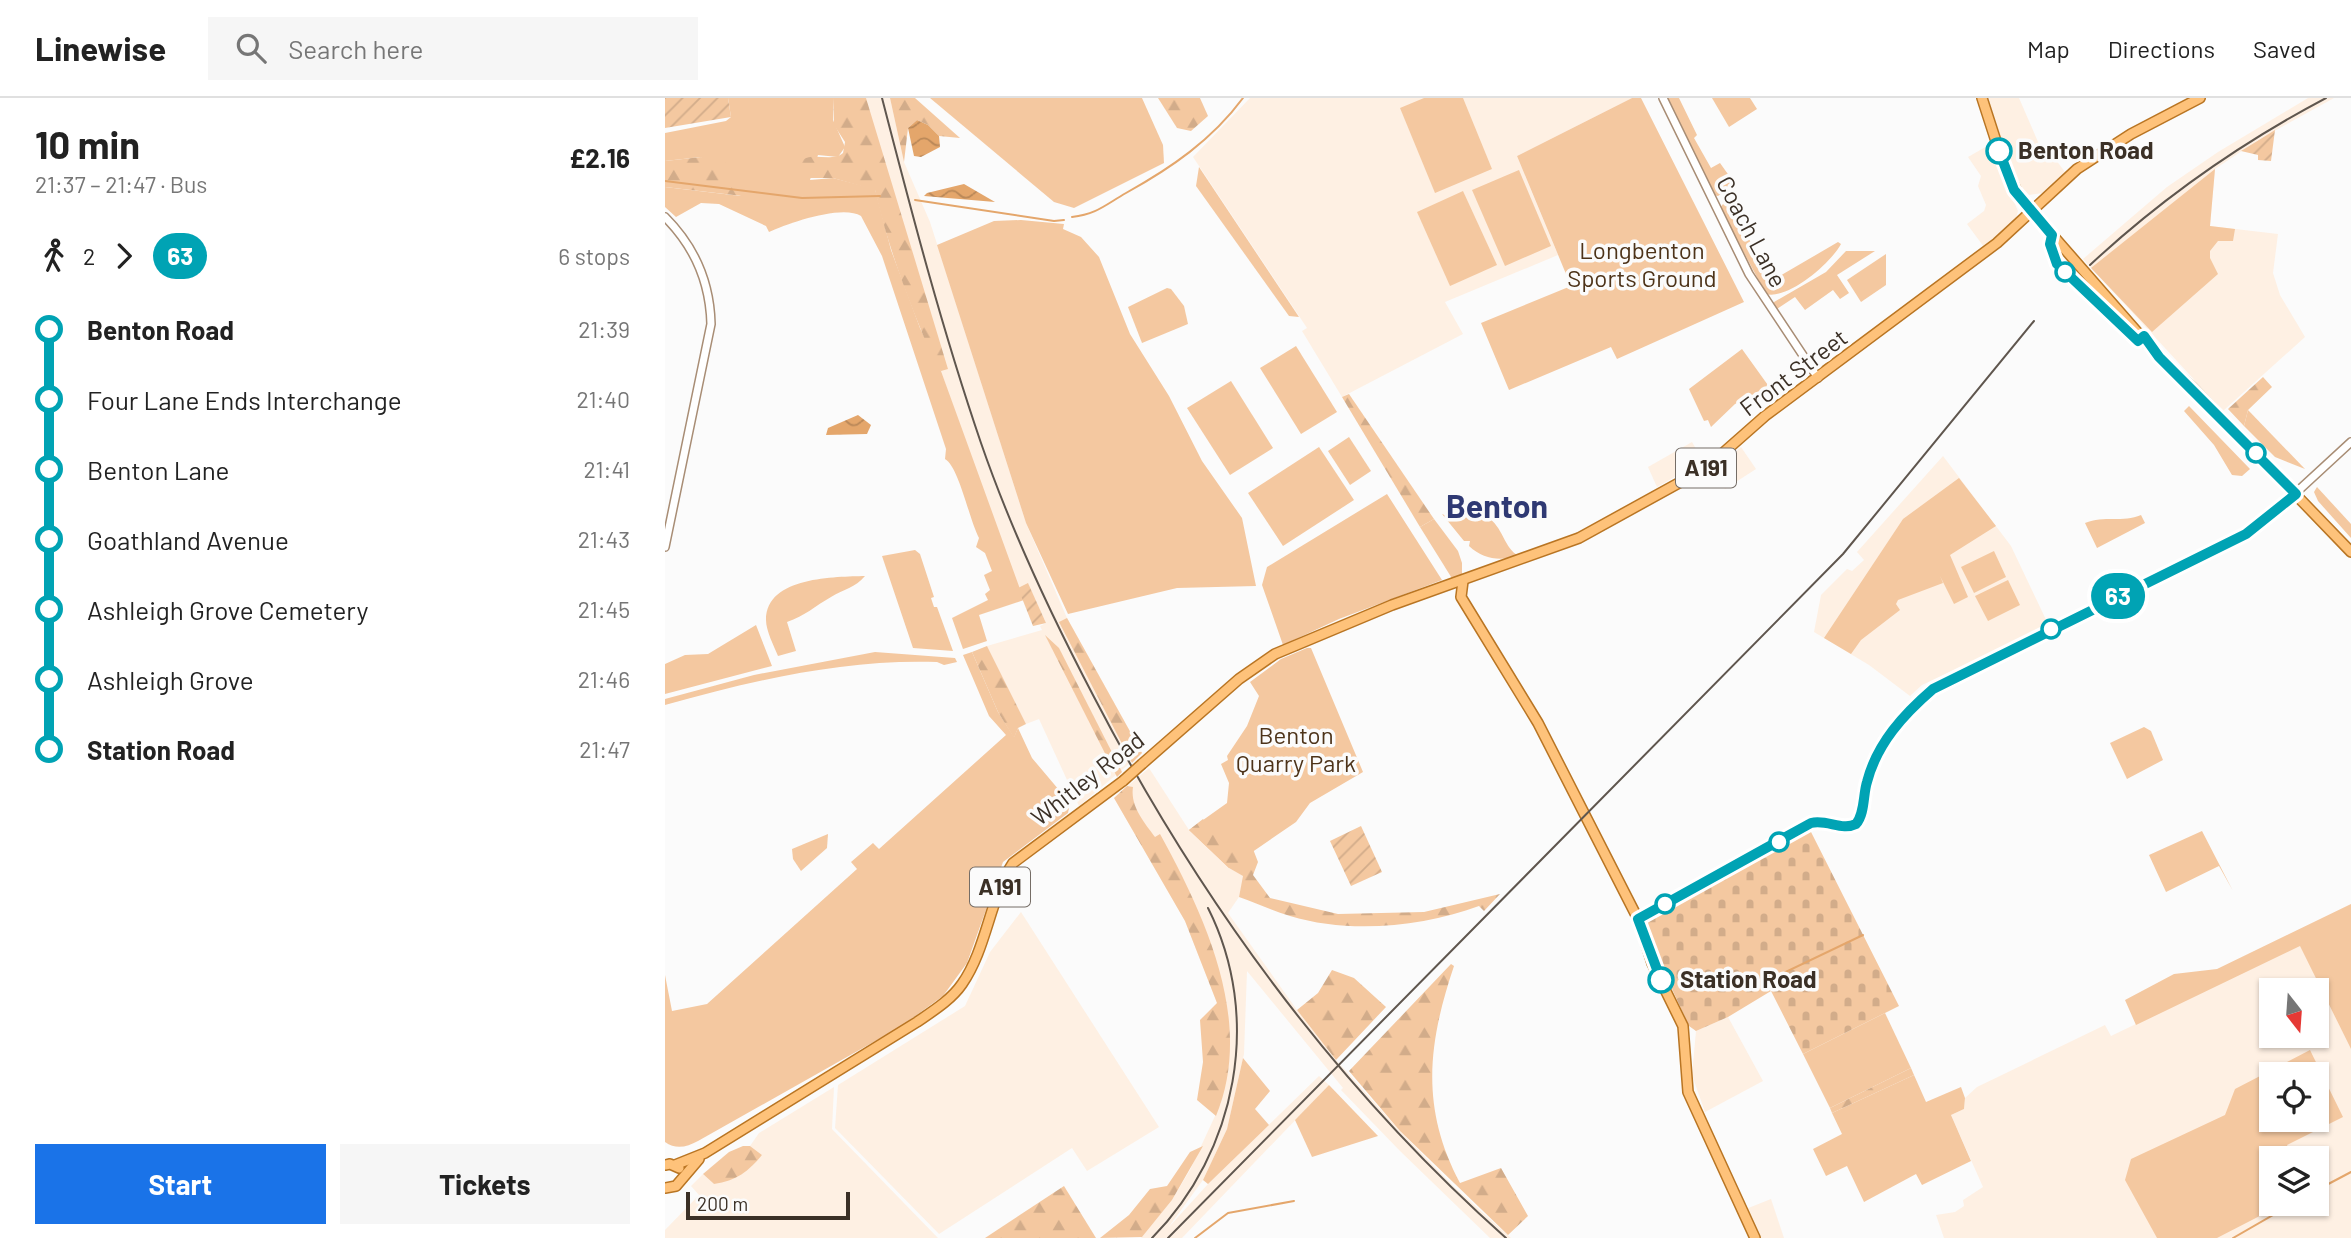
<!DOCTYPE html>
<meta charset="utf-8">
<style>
:root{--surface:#fff;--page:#f6f6f6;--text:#222;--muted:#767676;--line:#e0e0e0;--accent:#1a73e8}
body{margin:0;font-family:Barlow,sans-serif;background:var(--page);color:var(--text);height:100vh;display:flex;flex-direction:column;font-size:26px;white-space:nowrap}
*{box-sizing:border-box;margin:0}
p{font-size:23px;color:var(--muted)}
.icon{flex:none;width:38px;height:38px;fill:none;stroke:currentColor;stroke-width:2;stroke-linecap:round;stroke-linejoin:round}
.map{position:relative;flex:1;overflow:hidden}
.sheet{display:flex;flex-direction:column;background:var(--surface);width:665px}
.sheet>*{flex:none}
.badge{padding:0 14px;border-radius:23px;font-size:24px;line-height:46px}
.needle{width:46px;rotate:163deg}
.tools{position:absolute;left:1594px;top:880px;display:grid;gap:14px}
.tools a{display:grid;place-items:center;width:70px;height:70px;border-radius:0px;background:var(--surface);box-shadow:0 2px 5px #0004;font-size:35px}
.scale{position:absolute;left:21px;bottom:18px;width:164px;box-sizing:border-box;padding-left:7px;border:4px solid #3b3026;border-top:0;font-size:19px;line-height:24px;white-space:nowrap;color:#3b3026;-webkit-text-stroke:5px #fbfbfb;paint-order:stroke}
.map>.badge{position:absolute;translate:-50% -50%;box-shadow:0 0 0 4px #fff}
.legs{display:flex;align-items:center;gap:10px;height:77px;padding:0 35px;font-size:23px}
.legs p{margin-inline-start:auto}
.headline{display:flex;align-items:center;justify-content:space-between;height:119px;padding:0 35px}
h1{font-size:38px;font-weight:700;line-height:52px}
.primary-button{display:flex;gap:14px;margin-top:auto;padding:14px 35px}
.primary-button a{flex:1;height:80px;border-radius:0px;background:var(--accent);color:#fff;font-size:28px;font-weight:700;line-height:80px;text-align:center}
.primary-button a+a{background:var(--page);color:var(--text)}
ul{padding:0 35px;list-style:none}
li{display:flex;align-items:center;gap:24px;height:70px;font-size:26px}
li i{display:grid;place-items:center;width:10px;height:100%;margin:0 9px;background:currentColor}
li i::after{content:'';width:18px;height:18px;margin:-9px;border:5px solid;border-radius:50%;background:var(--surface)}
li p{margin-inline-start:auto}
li:first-child i{background:linear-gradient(#0000 50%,currentColor 0)}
li:last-child i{background:linear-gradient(currentColor 50%,#0000 0)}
header{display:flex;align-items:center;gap:42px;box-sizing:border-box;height:98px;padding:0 35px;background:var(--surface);border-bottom:2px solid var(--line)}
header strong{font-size:33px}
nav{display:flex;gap:38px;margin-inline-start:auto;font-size:24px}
.search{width:490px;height:63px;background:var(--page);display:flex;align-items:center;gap:18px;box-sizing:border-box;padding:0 24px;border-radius:0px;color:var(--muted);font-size:26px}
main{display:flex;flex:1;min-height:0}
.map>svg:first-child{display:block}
.built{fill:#fef0e3;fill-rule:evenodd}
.green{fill:#f4c8a0;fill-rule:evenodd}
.forest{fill:url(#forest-firs)}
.cemetery{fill:url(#cemetery-stones)}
.garden{fill:url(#garden-furrows)}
.water{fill:url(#water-waves)}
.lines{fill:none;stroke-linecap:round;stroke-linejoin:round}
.stream{stroke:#e4a66b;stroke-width:2}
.minor-casing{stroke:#a88d75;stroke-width:10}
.major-casing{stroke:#b97523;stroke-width:12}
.minor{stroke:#fff;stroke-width:7}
.major{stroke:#fec27a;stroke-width:9}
.tram{stroke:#5f564e;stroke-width:2}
.rail{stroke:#5f564e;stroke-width:2}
.major-bridge-casing{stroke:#b97523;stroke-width:12;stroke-linecap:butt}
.major-bridge{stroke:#fec27a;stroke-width:9}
.line-1-casing{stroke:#fff;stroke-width:16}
.line-1{stroke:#00a3b4;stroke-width:10}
.stop-1-dot{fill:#fff;stroke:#00a3b4;stroke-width:3.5}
.labels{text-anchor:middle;stroke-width:7;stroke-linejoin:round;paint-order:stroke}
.shield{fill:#fbfbfb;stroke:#756d66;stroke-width:2}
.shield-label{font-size:23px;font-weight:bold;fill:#3b3026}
.stop-label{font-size:24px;font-weight:bold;fill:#3b3026;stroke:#fbfbfb;text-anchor:start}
.street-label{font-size:24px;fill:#3b3026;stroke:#fbfbfb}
.park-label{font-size:24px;fill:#4d3319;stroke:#fbfbfb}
.district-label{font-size:32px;font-weight:bold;fill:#2f3973;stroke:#fbfbfb}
</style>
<header>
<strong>Linewise</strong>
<div class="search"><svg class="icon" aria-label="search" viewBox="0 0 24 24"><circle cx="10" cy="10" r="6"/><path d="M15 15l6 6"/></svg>Search here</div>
<nav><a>Map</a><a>Directions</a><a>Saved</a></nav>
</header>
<main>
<section class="sheet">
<div class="headline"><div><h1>10 min</h1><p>21:37 – 21:47 · Bus</p></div><b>£2.16</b></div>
<div class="legs"><svg class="icon" aria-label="walk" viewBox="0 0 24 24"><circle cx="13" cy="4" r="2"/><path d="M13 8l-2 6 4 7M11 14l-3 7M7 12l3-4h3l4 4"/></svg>2<svg class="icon" aria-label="forward" viewBox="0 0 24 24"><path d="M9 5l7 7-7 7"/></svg><b class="badge" style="background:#00a3b4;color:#fff">63</b><p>6 stops</p></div>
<ul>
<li><i style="color:#00a3b4"></i><b>Benton Road</b><p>21:39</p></li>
<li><i style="color:#00a3b4"></i><span>Four Lane Ends Interchange</span><p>21:40</p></li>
<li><i style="color:#00a3b4"></i><span>Benton Lane</span><p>21:41</p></li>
<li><i style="color:#00a3b4"></i><span>Goathland Avenue</span><p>21:43</p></li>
<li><i style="color:#00a3b4"></i><span>Ashleigh Grove Cemetery</span><p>21:45</p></li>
<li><i style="color:#00a3b4"></i><span>Ashleigh Grove</span><p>21:46</p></li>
<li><i style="color:#00a3b4"></i><b>Station Road</b><p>21:47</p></li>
</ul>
<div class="primary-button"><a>Start</a><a>Tickets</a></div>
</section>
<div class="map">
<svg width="1686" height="1140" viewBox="0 0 1686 1140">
<defs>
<pattern id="forest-firs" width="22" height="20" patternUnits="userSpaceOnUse" patternTransform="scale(1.75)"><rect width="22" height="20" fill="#f4c8a0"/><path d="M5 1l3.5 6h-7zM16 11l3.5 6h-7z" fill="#d2ac8a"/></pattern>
<pattern id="cemetery-stones" width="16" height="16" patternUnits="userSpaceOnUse" patternTransform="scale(1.75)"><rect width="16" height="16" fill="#f4c8a0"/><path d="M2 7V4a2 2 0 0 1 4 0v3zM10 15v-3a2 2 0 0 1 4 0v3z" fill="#d2ac8a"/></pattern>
<pattern id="garden-furrows" width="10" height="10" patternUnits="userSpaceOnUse" patternTransform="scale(1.75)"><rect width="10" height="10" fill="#f4c8a0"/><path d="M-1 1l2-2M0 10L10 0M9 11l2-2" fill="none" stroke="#d2ac8a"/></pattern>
<pattern id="water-waves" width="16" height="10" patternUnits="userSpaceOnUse" patternTransform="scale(1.75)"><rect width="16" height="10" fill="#e4a66b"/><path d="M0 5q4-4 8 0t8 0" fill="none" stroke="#ba8858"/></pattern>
</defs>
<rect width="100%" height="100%" fill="#fbfbfb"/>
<g class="built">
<polygon points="188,0 225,0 239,64 265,124 361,425 402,520 477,655 414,708 374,621 361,626 322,548 377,532 375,528 381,525 363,486 353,490 335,441 276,273 272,270"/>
<polygon points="585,0 967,0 852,58 893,157 780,204 798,236 677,299 637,233 642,230 528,59"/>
<polygon points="1323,0 1354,0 1380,60 1388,58 1400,74 1378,95 1364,97 1356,89 1338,49"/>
<polygon points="1643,0 1669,0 1593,42 1550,71 1545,128 1613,136 1608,175 1615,197 1640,239 1558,313 1418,161 1502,89 1553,54"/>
<polygon points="1324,47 1353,113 1351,120 1319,149 1302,126 1319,113 1321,107 1313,88 1316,78 1303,59"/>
<polygon points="1027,344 1038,363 992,389 983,369"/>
<polygon points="1076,349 1091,371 1060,391 1047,374"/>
<polygon points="1278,358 1346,448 1384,528 1257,587 1245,598 1204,567 1149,534 1156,497 1182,471 1187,473 1199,462 1192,454"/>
<polygon points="484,670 524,732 564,770 579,778 574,799 563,815 632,912 671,962 735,1033 788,1088 846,1140 825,1140 735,1053 676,992 678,990 582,873 579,956 562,1031 538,1082 503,1130 543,1086 654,978 664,987 517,1140 476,1140 507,1102 525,1072 556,1005 552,905 520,823 449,700"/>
<polygon points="356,814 494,1029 422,1073 407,1050 274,1136 170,1030 173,987 300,908 325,854"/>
<path d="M1635,847L1686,951V1140H1279L1271,1117L1290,1114L1299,1108L1298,1102L1318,1089L1286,1017L1299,1011L1300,1000L1312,989L1440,927L1446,938ZM1606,892H1652V938H1606ZM1606,976H1652V1022H1606ZM1606,1060H1652V1106H1606Z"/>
<polygon points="1063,919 1098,983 1040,1014 1027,977 1031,933"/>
<polygon points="169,989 167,1031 273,1140 0,1140 0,1132 34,1097 26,1088 38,1076 49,1086 97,1057 85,1048 94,1035"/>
<polygon points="1106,1101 1119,1140 1087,1140 1076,1113"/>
</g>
<g class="green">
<path d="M63,0H168V22L180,49L173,59L153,57L145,82L168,80L210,91L226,152L255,230L276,273L359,502L314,517L322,543L298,551L287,520L323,502L320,496L325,492L319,477L327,473L320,455L311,449L314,440C304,421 294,369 280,361L281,351L217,158L196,118C178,106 123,125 104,134L101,128L54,106L36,105L11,119L0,109V89L76,98L36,59L0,63V35L61,23L66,19Z"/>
<polygon points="265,0 477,0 498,47 499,65 409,110 389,104"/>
<polygon points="759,0 798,0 827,71 770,95 735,10"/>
<polygon points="967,0 976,0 1079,204 952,261 946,249 844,292 816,225 906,188 852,58"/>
<polygon points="1003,0 1014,0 1032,37 1029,40 1046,70 1055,65 1070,86 1053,98 1047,97 1044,92"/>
<polygon points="1047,0 1085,0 1092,11 1064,29"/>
<polygon points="534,69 634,219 624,218 531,88"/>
<polygon points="1550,71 1545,128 1570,131 1568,143 1553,143 1545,153 1545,160 1553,176 1487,234 1426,170"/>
<polygon points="854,72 886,148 840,168 807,92"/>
<polygon points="798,93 832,167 785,188 752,114"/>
<path d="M1061,102L1108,182L1173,144L1176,146C1166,165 1123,202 1101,196L1055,110Z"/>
<polygon points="356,122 399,126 398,131 416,139 434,159 465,236 504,298 537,363 577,420 591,488 512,490 403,516 361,425 272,147 329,123"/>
<polygon points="1181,153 1210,153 1172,177 1184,195 1175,201 1168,192 1140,212 1130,199 1109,213 1109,204 1161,174"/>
<polygon points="1221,156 1221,187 1196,204 1182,182"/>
<polygon points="502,190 506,191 519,208 523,226 477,245 463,209"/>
<polygon points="631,248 672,314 636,336 595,270"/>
<polygon points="1077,251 1105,290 1070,306 1046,329 1043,322 1039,323 1024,291"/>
<polygon points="566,283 608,350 565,377 522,310"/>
<polygon points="1524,308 1585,371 1577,378 1567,377 1549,347 1519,313"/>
<polygon points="1583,312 1640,371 1610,359 1579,328"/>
<polygon points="684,339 706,373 685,387 663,353"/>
<polygon points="654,349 689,402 618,448 583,395"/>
<polygon points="1294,380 1331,428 1285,457 1303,499 1289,506 1275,478 1278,485 1233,502 1231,506 1235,512 1196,542 1186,556 1159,540 1238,421"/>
<polygon points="1652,389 1686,426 1686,440 1653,403 1649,394"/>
<polygon points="722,396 777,482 674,521 618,547 597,487 602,469"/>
<path d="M777,416C792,423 808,412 822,419C838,428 839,451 854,458C835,463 819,462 804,448L805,443H799Z"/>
<path d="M1476,417L1480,425L1432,450L1420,425C1439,417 1458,425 1476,417Z"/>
<polygon points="769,421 793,453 797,465 797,476 788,482 755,429"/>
<polygon points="250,452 255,456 269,499 266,500 269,509 272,509 288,553 248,550 217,458"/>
<polygon points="1329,453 1341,479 1309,495 1296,469"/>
<path d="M200,478C190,490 179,491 166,499C150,508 140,518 122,524L131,553L113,558C109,548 101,533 101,522C101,478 171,479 200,478Z"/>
<polygon points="1343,482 1355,507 1323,523 1310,498"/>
<polygon points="91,527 107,568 0,596 0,566 20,557 43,556"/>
<polygon points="642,550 646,550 698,674 645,705 631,724 564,770 524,732 562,705 564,685 556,666 563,662 562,658 582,628 594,598 585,584 616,561"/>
<path d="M210,554L290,560L292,564L279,567L272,564C179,561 90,582 0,607V601L89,577Z"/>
<path d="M307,554L333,614L349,639L353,630L367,660L405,705L403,715L338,764L302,865L278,898L235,929L33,1043C22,1049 11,1052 0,1044V877L7,913L42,906L192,771L186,764L208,745L214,751L341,637L324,618L298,557Z"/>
<polygon points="1479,629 1486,633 1498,662 1462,681 1445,645"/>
<polygon points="1537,733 1568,793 1554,768 1501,794 1484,757"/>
<polygon points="163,736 162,750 136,773 128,761 127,751"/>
<polygon points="1686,806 1686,951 1635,848 1471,927 1460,902 1509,876 1552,871"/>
<polygon points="1220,915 1246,970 1165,1010 1138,956"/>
<path d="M1645,952L1678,1019L1622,1047L1628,1060H1606V1106H1618L1552,1140H1492L1460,1082L1466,1061L1560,1017L1570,991ZM1606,976H1652V1022H1606Z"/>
<polygon points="578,960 605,993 590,1011 604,1027 543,1086 538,1082 562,1031"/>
<polygon points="1249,977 1261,1004 1296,989 1300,1000 1299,1011 1286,1017 1306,1063 1257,1087 1251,1076 1199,1104 1182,1068 1161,1078 1148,1051 1177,1036 1167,1015"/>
<polygon points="664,987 713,1038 647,1059 630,1022"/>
</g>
<g class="forest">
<path d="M168,0H201L283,271L276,273L272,270C247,212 224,154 210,92L168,80H138L131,73C138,47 163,67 178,55L180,44L169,27Z"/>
<polygon points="225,0 250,0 295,40 274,38 263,27 252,22 243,30 239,64"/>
<polygon points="493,0 535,0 543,18 526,33 512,30"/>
<polygon points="36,59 69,67 80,91 77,98 0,89 0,63"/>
<polygon points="1598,279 1607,289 1583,312 1579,328 1563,311"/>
<polygon points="684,296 769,421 755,429 677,299"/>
<polygon points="402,520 477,655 467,665 394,524"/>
<polygon points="380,537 394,550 457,674 452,679"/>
<polygon points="322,548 361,626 353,630 349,640 333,614 307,554"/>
<path d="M462,688L468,689C465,708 479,724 490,739L495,736C540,818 590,924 551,1018L532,1002L538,964L535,922L552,905L520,823L449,700Z"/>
<path d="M538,721L565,751H588L593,764L588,777L605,800L673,816L759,814L835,796L819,813L814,808C757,829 684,836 625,818C608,813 591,805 574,799L578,778L564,770L524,732Z"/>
<path d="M786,866L789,868C763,945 755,1010 795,1085L836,1070L863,1118L843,1137L735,1033L684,973Z"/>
<polygon points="667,872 689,880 721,909 671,962 632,912 653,895"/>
<polygon points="1246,970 1249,977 1167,1015 1165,1010"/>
<path d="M78,1048H85L97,1057C84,1073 71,1083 49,1086L38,1076L64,1054Z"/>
<polygon points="538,1048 507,1102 477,1139 435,1140 464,1117 485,1091 502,1088 525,1054"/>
<polygon points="399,1088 431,1140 320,1140"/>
</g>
<polygon class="cemetery" points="1145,732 1234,908 1138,956 1106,893 1063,919 1031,933 1024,928 975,821"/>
<g class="garden">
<polygon points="0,0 63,0 66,19 0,30"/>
<polygon points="1610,32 1606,63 1593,62 1593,57 1576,53"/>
<polygon points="363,485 381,525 368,528 353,490"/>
<polygon points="696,728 717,774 686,788 665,743"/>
</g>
<g class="water">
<polygon points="252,22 263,27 274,38 275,49 256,59 249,58 243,30"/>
<polygon points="299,86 330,104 259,98 262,95"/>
<polygon points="193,317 206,327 202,336 161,337 163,330"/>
</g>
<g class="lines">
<g class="stream">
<polyline points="0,83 137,100 215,98"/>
<polyline points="250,102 389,123 399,122"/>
<path d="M407,119C432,116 440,107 461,95C506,70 547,42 578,0"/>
<polyline points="1102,883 1198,837"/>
<polyline points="1652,1092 1686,1074"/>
<polyline points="530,1140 563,1115 629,1103"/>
<polyline points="1568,1140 1627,1106"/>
</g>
<g class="minor-casing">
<g id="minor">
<polyline points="998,0 1084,176 1153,280"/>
<path d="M0,119C29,148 45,185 46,226L0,449"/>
<path d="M973,821L1146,725C1162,721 1177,733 1191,726C1200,715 1198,696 1202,684C1212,645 1239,616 1268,591L1581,436L1610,414L1686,344"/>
</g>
</g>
<g class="major-casing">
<g id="major">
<polyline points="1317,0 1339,68 1356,101 1494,259 1527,289 1686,454"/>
<polyline points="798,483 796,499 873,625 973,821 987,865 1018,928 1023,994 1090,1140"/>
<polyline points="477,666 574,581 610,556 727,507 914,440 1041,370 1100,318 1332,145 1412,71 1466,36 1535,0"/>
<polyline points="0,1067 5,1066 14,1070"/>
<path d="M10,1067L40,1055L252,924C268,913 286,902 297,886C322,850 324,802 348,765L458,683"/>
<polyline points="0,1090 11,1088 34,1061"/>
</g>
</g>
<use href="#minor" class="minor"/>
<use href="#major" class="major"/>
<g class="tram">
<path d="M1425,167C1497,100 1574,46 1661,0"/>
<polyline points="503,1140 1178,456 1369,223"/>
</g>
<g class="rail">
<path d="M217,0C247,116 277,231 316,345C346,432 386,517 429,599C535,803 669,987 841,1140"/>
<path d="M487,1140C572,1054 598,919 543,810"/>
</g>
<g class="major-bridge-casing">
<polyline id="major-bridge" points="458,683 477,666"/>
</g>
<use href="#major-bridge" class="major-bridge"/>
</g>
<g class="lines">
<g class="line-1-casing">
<path id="line-1" d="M996,882L973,821L1146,725C1162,721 1177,733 1191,726C1200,716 1198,696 1202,684C1212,645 1239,616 1268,591L1581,436L1631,396L1494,259L1479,238L1473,243L1392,166L1385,146L1387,137L1349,92L1334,53"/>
</g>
<use href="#line-1" class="line-1"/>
</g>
<g class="stop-1-dot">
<circle cx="1334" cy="53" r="12"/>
<circle cx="1400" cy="174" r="9"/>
<circle cx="1591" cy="355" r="9"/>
<circle cx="1386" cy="531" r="9"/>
<circle cx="1114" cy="744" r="9"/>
<circle cx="1000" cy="806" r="9"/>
<circle cx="996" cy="882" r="12"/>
</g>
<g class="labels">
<g class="shield">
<rect x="1011" y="350.5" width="60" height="39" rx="5"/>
<rect x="305" y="769.5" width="60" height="39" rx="5"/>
</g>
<g class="shield-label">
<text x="1041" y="378">A191</text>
<text x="335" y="797">A191</text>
</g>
<g class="stop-label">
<text x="1353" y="61">Benton Road</text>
<text x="1015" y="890">Station Road</text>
</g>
<g class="street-label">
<text transform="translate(1086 134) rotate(62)" y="8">Coach Lane</text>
<text transform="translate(1129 275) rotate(-37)" y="8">Front Street</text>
<text transform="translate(423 681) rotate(-38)" y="8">Whitley Road</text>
</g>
<g class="park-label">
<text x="977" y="161">Longbenton<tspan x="977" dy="28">Sports Ground</tspan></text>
<text x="631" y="646">Benton<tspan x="631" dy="28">Quarry Park</tspan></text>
</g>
<g class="district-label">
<text x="832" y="420">Benton</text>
</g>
</g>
</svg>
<div class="tools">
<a><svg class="needle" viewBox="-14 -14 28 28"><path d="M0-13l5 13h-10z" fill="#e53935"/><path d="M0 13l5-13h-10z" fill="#767676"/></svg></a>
<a><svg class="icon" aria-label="locate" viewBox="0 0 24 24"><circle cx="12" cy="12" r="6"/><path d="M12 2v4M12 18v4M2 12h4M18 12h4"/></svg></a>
<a><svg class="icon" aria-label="layers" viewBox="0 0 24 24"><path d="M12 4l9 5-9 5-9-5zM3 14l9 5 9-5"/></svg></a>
</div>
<div class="scale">200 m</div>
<b class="badge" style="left:1453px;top:498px;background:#00a3b4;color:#fff">63</b>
</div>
</main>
